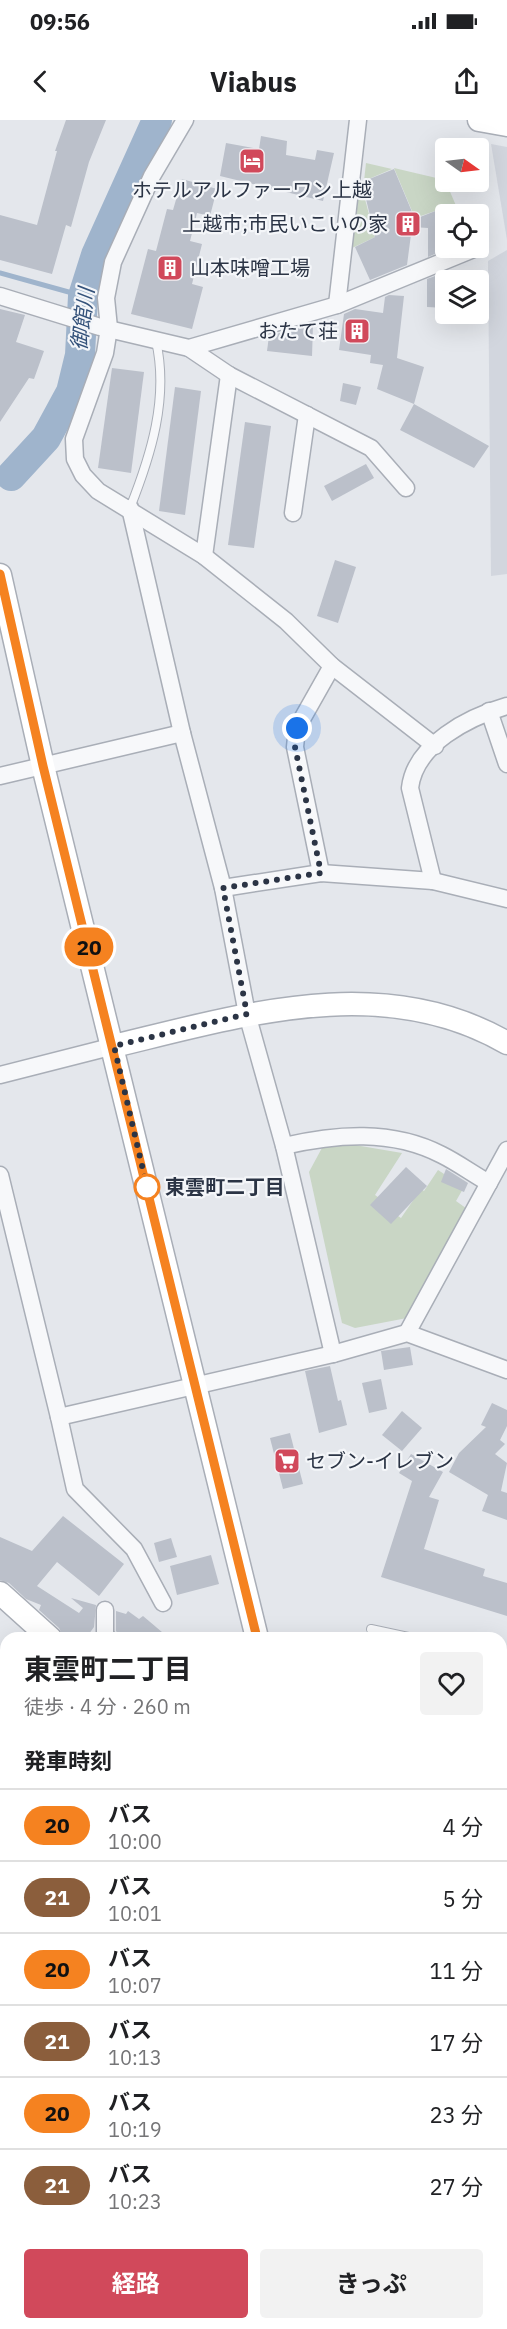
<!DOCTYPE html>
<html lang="ja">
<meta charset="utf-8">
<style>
:root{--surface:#fff;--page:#f2f2f2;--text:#202124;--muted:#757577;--line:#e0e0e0;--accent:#d1495b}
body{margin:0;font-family:"IBM Plex Sans","Noto Sans JP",sans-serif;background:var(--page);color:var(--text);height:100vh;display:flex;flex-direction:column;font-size:22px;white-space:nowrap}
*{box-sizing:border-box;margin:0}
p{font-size:20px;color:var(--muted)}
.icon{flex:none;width:33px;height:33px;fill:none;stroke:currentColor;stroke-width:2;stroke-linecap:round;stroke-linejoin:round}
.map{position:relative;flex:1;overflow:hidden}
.drawer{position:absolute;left:0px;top:1512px;width:507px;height:698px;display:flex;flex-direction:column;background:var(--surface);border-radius:18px 18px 0 0;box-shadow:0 6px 24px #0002}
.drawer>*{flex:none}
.badge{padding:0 12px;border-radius:20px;font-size:21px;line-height:39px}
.needle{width:39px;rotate:104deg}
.buttons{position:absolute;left:435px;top:18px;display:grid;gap:12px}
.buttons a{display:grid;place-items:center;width:54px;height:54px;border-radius:6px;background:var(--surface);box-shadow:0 6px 24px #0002;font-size:30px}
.you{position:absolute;width:30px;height:30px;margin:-15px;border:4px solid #fff;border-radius:50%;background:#1a73e8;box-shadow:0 0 0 9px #1a73e833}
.map>.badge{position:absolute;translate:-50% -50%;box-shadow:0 0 0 3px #fff}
h2{padding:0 24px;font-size:22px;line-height:54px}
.round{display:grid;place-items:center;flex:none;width:63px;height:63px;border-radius:6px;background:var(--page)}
.head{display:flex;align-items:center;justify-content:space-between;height:102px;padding:0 24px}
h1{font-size:28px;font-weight:700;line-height:45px}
.action{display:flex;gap:12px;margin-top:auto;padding:12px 24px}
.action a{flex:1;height:69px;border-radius:6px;background:var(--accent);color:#fff;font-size:24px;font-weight:700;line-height:69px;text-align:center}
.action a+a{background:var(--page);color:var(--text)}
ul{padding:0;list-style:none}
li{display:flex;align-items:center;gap:18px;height:72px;padding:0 24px;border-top:2px solid var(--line)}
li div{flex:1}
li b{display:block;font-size:22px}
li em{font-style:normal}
li .badge{min-width:66px;font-weight:700;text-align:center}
.status{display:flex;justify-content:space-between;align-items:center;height:42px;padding:0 30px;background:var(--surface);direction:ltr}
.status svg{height:16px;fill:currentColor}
header{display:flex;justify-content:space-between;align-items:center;height:78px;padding:0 24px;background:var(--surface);font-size:27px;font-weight:700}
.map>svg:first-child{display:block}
.built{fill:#d2d6de}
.green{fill:#c9d6c5}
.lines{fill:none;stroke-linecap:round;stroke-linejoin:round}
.stream{stroke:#9fb4cc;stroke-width:5}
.river{stroke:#9fb4cc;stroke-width:30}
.building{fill:#bbc0ca}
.lane-casing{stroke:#a9aeb7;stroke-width:10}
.street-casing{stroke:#a9aeb7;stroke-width:19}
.secondary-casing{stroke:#a9aeb7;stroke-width:25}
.lane{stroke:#f7f8fa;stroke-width:8}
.street{stroke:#f7f8fa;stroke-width:16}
.secondary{stroke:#fff;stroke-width:22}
.line-casing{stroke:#fff;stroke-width:14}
.line{stroke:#f58220;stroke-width:9}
.walk{stroke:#2b3445;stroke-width:6;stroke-dasharray:0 10.8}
.stop-dot{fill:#fff;stroke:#f58220;stroke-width:3}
.labels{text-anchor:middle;stroke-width:4.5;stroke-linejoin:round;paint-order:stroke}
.poi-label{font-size:20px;fill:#2b3445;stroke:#f4f6f9;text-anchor:end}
.stop-label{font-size:20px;font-weight:bold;fill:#2b3445;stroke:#f4f6f9;text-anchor:start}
.water-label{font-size:21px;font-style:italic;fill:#34527a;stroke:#f4f6f9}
</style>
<div class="status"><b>09:56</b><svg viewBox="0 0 49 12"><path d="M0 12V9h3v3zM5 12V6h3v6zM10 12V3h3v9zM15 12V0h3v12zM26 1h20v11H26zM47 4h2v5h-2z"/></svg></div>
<header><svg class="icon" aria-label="back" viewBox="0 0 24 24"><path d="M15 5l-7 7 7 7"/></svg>Viabus<svg class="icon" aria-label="share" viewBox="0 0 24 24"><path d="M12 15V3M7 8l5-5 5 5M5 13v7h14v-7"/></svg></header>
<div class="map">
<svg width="507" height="2209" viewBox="0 0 507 2209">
<rect width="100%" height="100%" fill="#e4e7ec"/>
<g class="built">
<polygon points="491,24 507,27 507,120"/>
<polygon points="507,130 507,454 491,456 488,141"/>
</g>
<g class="green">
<polygon points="366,43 392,49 364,61"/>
<polygon points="394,48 445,60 457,88 440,94 438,90 415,98"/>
<polygon points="361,64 375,117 350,129"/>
<polygon points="349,1024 402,1033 375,1075 382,1080 380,1084 401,1098 421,1069 424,1071 438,1050 464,1067 456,1081 470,1091 407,1198 355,1208 342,1203 309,1052 323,1026"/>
</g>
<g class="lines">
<polyline class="stream" points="0,153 83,176"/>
<polyline class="river" points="11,356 46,318 71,272 80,235 83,176 96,135 157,0"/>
</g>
<g class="building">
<polygon points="66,0 106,0 89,42 71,107 66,105 52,154 0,140 0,95 37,105 57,31 55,31"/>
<polygon points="261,16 287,21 286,35 315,40 317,30 334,33 323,81 220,56 226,23 259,29"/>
<polygon points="394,49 415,99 438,90 446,109 446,129 428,137 428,108 412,107 407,145 370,160 355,127 375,117 362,62"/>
<polygon points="182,59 217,69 210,96 197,93 190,121 202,124 192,164 203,167 192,209 131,194 148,129 156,131 167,89 173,90"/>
<polygon points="446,152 446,188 427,187 427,159"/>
<polygon points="389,175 404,176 397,238 424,247 414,284 377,269 383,245 370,243 371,235 339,230 344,194 355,189 383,193 385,177"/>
<polygon points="0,189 25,195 16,222 44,231 34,259 29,258 0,302"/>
<polygon points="313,204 312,236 267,231 269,216"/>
<polygon points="112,248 144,252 131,353 98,348"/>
<polygon points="343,263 361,267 356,285 340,281"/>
<polygon points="175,267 201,271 185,395 159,391"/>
<polygon points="414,284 489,326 474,348 400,310"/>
<polygon points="245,302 271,306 254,428 228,425"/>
<polygon points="366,344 374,358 332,381 324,366"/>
<polygon points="335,440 356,447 338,503 317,496"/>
<polygon points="406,1047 427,1066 391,1104 370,1085"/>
<polygon points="446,1049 468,1063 464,1072 441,1062"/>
<polygon points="410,1227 413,1245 384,1250 381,1231"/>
<polygon points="330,1246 338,1281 341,1280 347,1305 319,1313 305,1251"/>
<polygon points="381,1259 387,1289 369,1293 362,1263"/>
<polygon points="492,1283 507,1290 507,1306 500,1320 505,1324 495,1334 507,1343 501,1371 507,1373 507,1400 482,1391 488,1375 449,1352 459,1333 486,1307 481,1305"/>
<polygon points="402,1291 422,1308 402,1331 382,1315"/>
<polygon points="290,1313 303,1364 283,1369 270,1318"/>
<polygon points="411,1334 443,1352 429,1377 439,1380 424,1429 485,1449 483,1456 507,1463 507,1496 381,1457 412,1361 399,1353"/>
<polygon points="63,1396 124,1444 99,1476 57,1442 37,1466 79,1493 83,1488 71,1478 96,1485 94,1507 86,1518 63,1516 59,1508 39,1490 41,1485 26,1479 9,1463 0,1460 0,1417 32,1431"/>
<polygon points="171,1418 177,1437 159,1442 154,1423"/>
<polygon points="211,1435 219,1464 177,1475 170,1446"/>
<polygon points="116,1491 126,1494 128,1491 139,1499 143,1496 169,1518 121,1518 116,1511"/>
</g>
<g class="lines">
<g class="lane-casing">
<g id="lane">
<path d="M130,388C151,335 169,278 156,221"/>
<polyline points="371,1509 413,1518"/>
<polyline points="501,1549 507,1551"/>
</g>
</g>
<g class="street-casing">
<g id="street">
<polyline points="185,0 152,56 113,142 106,178 109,208 105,233 74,319 75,339 83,355 98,371 204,436 286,501 332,546 435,626"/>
<polyline points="0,176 100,207 189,228 337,185 476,128"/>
<polyline points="337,185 358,0"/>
<polyline points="189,228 229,255 371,328 406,368"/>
<polyline points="130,388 182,613 223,768 247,894 284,1026 333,1234"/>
<polyline points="293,393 307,295"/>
<polyline points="204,436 229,255"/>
<polyline points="489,591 507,644"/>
<polyline points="0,656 182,613"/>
<polyline points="321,753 295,627 297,608 332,546"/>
<path d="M433,761L410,668C415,624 469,597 507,586"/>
<polyline points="223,768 321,753 433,761 507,779"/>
<polyline points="0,955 114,926"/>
<path d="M284,1026C336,1014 392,1009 442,1035C458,1043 473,1054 489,1063"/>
<polyline points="0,1055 59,1297 333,1234 407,1213 507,1250"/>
<polyline points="407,1213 507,1030"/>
<polyline points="59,1297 75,1369 134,1429 163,1483"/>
<polyline points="105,1490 105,1516 108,1518"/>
<polyline points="501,1628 507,1611"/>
<polyline points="501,2018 507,2009"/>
<polyline points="279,2209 281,2204"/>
</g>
</g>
<g class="secondary-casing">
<g id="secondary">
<polyline points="479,0 507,5"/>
<polyline points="0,455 43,646 257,1518"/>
<path d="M114,926C243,895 383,851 507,923"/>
<polyline points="0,1473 50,1518"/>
<polyline points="501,1907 507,1912"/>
<polyline points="397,2204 407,2209"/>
</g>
</g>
<use href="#lane" class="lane"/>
<use href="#street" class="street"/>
<use href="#secondary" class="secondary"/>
</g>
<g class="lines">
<g class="line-casing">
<polyline id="line" points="0,454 43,646 257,1518"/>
</g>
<use href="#line" class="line"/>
<polyline class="walk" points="147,1067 114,926 247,894 223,768 321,753 295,627 297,608"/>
</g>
<defs>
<g id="hotel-square" transform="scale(1.35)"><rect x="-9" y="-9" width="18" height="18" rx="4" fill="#d1495b" stroke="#f4f6f9"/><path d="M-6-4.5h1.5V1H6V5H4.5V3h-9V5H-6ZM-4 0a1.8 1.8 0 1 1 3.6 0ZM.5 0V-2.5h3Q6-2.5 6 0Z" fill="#fff"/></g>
<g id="building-square" transform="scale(1.35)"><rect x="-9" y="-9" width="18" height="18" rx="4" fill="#d1495b" stroke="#f4f6f9"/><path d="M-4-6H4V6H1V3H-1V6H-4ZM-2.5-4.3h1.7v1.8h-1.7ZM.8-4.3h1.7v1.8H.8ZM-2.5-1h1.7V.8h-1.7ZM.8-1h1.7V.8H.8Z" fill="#fff"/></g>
<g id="supermarket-square" transform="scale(1.35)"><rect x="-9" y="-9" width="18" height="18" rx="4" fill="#d1495b" stroke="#f4f6f9"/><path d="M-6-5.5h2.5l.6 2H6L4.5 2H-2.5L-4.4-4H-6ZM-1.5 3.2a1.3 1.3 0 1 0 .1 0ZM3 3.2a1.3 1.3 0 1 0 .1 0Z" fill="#fff"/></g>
</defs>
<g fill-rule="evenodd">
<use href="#hotel-square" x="252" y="41"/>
<use href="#building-square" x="408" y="104"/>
<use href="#building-square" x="170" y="148"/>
<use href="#building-square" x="357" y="211"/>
<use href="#supermarket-square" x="287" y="1341"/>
</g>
<circle class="stop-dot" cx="147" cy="1067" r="12"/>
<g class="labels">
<g class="poi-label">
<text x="252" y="77" text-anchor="middle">ホテルアルファーワン上越</text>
<text x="388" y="111">上越市;市民いこいの家</text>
<text x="190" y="155" text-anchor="start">山本味噌工場</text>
<text x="338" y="218">おたて荘</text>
<text x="306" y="1348" text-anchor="start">セブン-イレブン</text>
</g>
<g class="stop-label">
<text x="165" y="1074">東雲町二丁目</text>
</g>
<g class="water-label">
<text transform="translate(83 199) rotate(-83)" y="7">御館川</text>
</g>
</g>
</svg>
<div class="buttons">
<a><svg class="needle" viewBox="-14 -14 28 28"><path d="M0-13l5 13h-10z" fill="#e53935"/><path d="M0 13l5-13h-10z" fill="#757577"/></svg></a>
<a><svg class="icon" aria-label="locate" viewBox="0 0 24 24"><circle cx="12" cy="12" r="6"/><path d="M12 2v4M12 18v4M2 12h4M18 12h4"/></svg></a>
<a><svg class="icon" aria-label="layers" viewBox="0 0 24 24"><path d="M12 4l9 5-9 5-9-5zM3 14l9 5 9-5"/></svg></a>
</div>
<div class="you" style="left:297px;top:608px"></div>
<b class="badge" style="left:89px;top:827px;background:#f58220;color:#111">20</b>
<section class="drawer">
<div class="head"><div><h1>東雲町二丁目</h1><p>徒歩 · 4 分 · 260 m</p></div><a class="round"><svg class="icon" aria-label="heart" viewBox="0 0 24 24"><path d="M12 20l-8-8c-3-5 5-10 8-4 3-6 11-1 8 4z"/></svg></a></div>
<h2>発車時刻</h2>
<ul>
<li><span class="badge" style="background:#f58220;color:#111">20</span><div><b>バス</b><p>10:00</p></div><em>4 分</em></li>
<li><span class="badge" style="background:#8b5e3c;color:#fff">21</span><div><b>バス</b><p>10:01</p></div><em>5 分</em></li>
<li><span class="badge" style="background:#f58220;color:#111">20</span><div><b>バス</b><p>10:07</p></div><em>11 分</em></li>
<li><span class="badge" style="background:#8b5e3c;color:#fff">21</span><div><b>バス</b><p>10:13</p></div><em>17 分</em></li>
<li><span class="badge" style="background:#f58220;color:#111">20</span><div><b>バス</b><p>10:19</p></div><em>23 分</em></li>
<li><span class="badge" style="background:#8b5e3c;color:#fff">21</span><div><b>バス</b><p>10:23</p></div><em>27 分</em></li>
</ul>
<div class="action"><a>経路</a><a>きっぷ</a></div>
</section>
</div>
